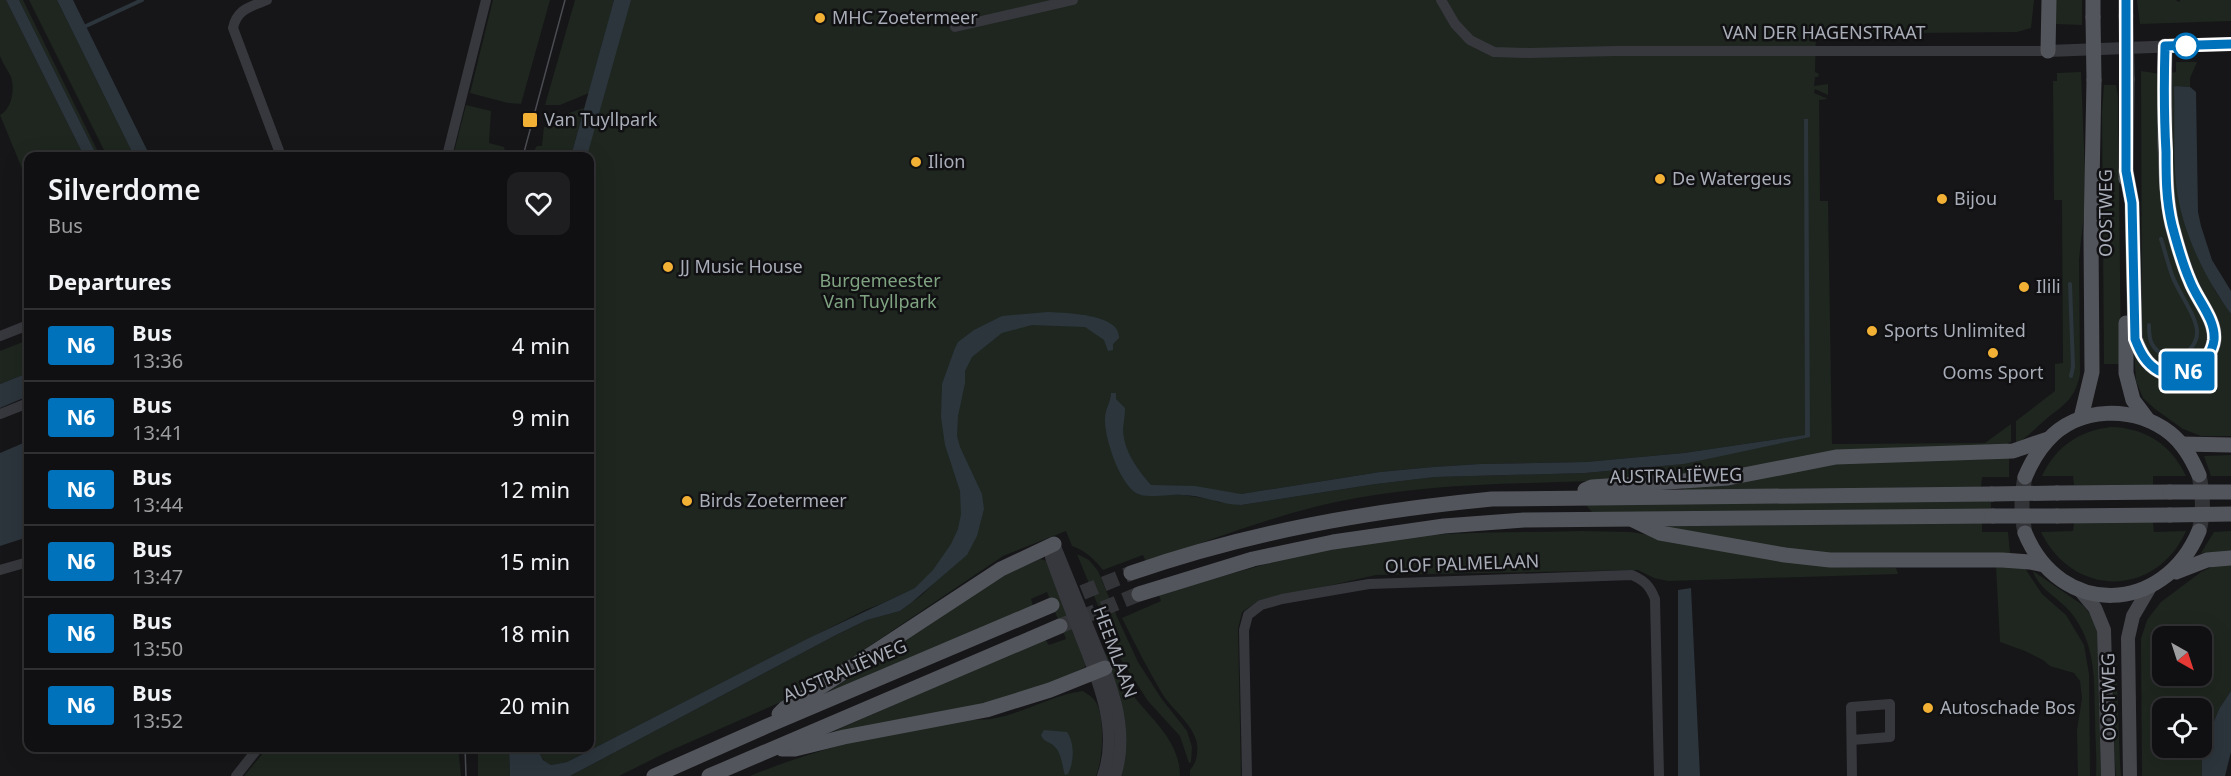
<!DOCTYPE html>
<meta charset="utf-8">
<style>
:root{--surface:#101012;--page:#1e1e20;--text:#f1f3f6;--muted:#9c9d9f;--line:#303032}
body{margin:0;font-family:"Noto Sans",sans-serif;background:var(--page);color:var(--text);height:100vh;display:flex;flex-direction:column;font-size:22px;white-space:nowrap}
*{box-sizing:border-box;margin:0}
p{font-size:20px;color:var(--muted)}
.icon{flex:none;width:33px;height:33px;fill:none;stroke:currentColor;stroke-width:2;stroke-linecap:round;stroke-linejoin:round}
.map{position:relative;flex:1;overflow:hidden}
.sheet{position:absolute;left:24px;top:152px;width:570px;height:600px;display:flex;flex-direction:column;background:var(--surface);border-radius:12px;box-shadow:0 6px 24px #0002,0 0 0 2px var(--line)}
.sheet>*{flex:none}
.badge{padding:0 12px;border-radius:4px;font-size:21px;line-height:39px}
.needle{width:39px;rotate:141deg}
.controls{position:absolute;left:2152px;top:626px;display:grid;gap:12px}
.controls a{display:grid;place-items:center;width:60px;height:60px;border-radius:12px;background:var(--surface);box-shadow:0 6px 24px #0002,0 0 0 2px var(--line);font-size:30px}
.map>.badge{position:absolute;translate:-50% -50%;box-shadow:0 0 0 3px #fff}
h2{padding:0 24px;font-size:22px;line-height:54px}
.round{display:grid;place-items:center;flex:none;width:63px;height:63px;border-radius:12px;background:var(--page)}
.overview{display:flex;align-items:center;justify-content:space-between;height:102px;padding:0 24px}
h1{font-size:28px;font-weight:600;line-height:45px}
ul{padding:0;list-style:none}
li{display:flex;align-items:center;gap:18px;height:72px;padding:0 24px;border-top:2px solid var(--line)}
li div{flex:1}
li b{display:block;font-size:22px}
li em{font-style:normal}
li .badge{min-width:66px;font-weight:700;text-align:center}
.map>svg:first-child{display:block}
.green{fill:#1e261f;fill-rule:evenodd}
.water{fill:#2c353c}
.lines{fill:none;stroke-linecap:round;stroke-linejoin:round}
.stream{stroke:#2c353c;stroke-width:4}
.primary-tunnel{stroke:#333438;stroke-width:15;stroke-dasharray:15 8;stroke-linecap:butt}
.minor{stroke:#37383d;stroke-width:10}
.tertiary{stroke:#37383d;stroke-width:12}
.secondary{stroke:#45474d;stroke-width:14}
.primary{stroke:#53555c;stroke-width:15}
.tram{stroke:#4a4c52;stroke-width:1.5}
.primary-bridge{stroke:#53555c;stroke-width:15}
.line-casing{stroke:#fff;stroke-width:14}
.line{stroke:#0072bc;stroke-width:9}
.poi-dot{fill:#f2b134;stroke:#111113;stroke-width:2}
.stop-dot{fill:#fff;stroke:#0072bc;stroke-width:3}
.labels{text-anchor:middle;stroke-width:5;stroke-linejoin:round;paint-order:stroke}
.poi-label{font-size:18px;fill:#a8adb8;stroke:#111113;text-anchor:start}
.street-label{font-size:18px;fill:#a8adb8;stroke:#111113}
.park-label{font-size:18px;fill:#7fa381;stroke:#111113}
</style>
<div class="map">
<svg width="2231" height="776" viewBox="0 0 2231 776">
<rect width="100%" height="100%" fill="#161618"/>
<g class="green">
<path d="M0,0H6L84,156H28V183L0,115C12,109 15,89 11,77C8,70 3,64 0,56C0,44 0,14 0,0Z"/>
<polygon points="19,0 23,0 100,156 97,156"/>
<polygon points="29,0 57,0 134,156 107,156"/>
<polygon points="493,0 550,0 521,104 508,103 470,93"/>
<polygon points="575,0 614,0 589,93 560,105 545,105"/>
<path d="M625,0H2034L2031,28L2017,32L1816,34L1815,72L1819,74L1818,77H1815L1814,86L1828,84V95L1815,89L1814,93L1828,99L1819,100L1820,201H1828L1832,444L1985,443L2011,424V442L2008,443V447C1894,458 1779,471 1665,478C1556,485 1444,479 1336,502C1271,516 1209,541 1146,562L1143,555L1103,570C1094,559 1086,551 1072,546L1066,531L1003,556L834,670L781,702L665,753L619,776H570L838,634L867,620L900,611L923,594L938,579C913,588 890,601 865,610L567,762L551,765C543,761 540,756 536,747H590V156H582ZM1806,435L1684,464L1585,473L1435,477L1376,484L1241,505L1218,502L1210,499L1183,495H1140L1137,493L1241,494L1380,472L1433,467L1480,464L1586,462L1684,453Z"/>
<polygon points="2056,0 2082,0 2082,25 2056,24"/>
<polygon points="2137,0 2175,0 2180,2 2180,0 2231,0 2231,21 2140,24"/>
<polygon points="2176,62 2197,62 2190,78 2190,87 2176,86 2176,183 2215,291 2231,314 2231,436 2201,436 2183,429 2155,409 2143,398 2136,381 2134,350 2154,374 2210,363 2205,301 2174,216 2169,73 2176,72"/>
<path d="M2141,71L2161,74L2162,170L2205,322C2206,329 2208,335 2206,342C2200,362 2172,374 2155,359C2149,355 2145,346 2142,339Z"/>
<path d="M2081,72L2085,172L2084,214L2079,259L2080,374C2075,399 2065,404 2046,419C2036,428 2027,437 2016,444V421L2055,391V364L2063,363L2062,200H2054L2053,81H2057V73Z"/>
<polygon points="2104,85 2116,85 2118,96 2121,364 2104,364 2102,112"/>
<polygon points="466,105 491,111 489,143 504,147 505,152 508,151 507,156 453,156"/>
<polygon points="584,108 571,156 531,156 537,146 542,146 544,127 553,127 554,118"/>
<polygon points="28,340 28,373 0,384 0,351"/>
<path d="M2111,427C2145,428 2171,444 2186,476H2153V486L2074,485L2073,476H2042C2056,447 2078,431 2111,427Z"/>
<polygon points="2231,455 2231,476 2211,476 2204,456"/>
<polygon points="2009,456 2009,477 1982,477 1981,487 1684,490 1683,485 1829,462"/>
<polygon points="1991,501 1991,510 1593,513 1584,503"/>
<path d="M2153,522L2154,532L2186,531C2156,598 2073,598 2041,532L2073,531L2074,523Z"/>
<polygon points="1982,523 1982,532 2008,532 2010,553 1808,553 1660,526"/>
<path d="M1581,531L1631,532L1840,567L1896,568L1898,574L1668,581L1654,578L1638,570L1376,575L1257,602L1242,612L1238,629L1241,776H1190V770C1197,763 1199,749 1196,740C1191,723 1173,710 1163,695C1148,670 1135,644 1122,618L1161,601L1159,595C1232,573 1305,551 1380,540C1446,531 1514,533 1581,531Z"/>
<polygon points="2231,531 2231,552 2201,553 2214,532"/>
<polygon points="1077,554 1089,560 1098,571 1118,619 1138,662 1161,698 1187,731 1192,747 1191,762 1189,763 1180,736 1148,701 1118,655"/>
<polygon points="1040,559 1047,561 1087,662 1085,667 1061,680 960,712 832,732 1045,639 1049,645 1066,639 1047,592 1031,599 1033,606 824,695 981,586"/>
<path d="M2231,564V691L2219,709L2202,751V776H2142L2141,639L2147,620L2161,602L2201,572L2212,567ZM2163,636H2202V675H2163ZM2163,708H2202V747H2163Z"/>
<polygon points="1996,566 2024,567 2042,594 2066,615 2084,645 2089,674 2090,776 2078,776 2077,731 2082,698 2080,681 2074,673 2050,666 2043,660 2025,651 2000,642"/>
<path d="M2033,571L2084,606L2092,617L2097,628L2101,776H2096C2097,756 2095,736 2095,716C2094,681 2096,648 2075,618C2064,600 2039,591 2033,571Z"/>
<path d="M1103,649C1111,662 1118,676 1128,689C1148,717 1180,739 1180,776H1120L1124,722L1120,696Z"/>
<polygon points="2116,655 2120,763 2121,776 2116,776 2115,764 2112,656"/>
<path d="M1083,691C1089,695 1094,698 1097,704C1105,722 1103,758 1096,776H750C817,748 891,731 963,721C972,719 982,720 991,719C1023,714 1051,695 1083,691Z"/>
<polygon points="268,747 458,747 461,776 244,776"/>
<polygon points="478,747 509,747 510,776 478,776"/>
</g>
<g class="water">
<polygon points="6,0 19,0 97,156 84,156"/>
<polygon points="57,0 73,0 150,156 134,156"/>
<polygon points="614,0 631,0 587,156 571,156"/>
<path d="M2176,86L2190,87L2196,92L2198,212L2201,226L2212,260L2231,291V314C2204,277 2181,229 2176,184C2173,152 2175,119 2174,87Z"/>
<path d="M1804,119H1808L1810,437L1684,464L1585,473L1435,477L1376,484L1241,505C1221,505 1203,495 1182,495C1169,494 1154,498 1141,495C1121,491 1104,437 1105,419C1105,409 1111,402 1111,393H1116V399L1125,408C1125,415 1124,421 1123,428C1123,450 1137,469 1151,485L1195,486L1241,494L1380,472L1433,467L1480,464L1586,462L1684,453L1805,435Z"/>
<path d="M1048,312C1066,313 1121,314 1119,338L1113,344V350L1108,351L1104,340L1085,327L1032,325L1002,333L972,357L965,371V383L958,416L957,436L960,447L982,494L984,509L977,536L967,555L911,603L900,611L867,620L838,634L570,776H510L509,747H536L543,760L551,765L567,762L809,638L915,588L933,570L951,544L958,529L961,514L960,491L945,445L941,417L942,384L955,348L958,342L974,330L1002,316Z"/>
<polygon points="28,373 28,396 0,408 0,384"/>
<polygon points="28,441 28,537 0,546 0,453"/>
<polygon points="1691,588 1700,776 1678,776 1678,590"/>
<polygon points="2231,691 2231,752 2225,776 2202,776 2202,751 2219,709"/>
<path d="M1044,730L1067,732C1075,744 1074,762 1068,774L1065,775C1062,766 1062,754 1055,747C1050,741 1044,743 1041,735Z"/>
</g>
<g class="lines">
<g class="stream">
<polyline points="86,26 142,0"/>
<polyline points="2070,284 2073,367 2071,376"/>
<path d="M2149,325C2149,331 2149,339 2152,344C2164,366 2198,356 2197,331C2196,315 2178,292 2172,275C2168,264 2165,251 2161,239"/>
</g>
<g class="primary-tunnel">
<path d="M2199,475C2203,495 2204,511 2199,531"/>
<path d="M2025,477C2021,497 2021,513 2025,533"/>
<polyline points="1061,601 1131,573"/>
<polyline points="1060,626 1139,594"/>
</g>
<g class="minor">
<path d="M267,0C250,7 237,9 233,28L281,156"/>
<polyline points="1441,0 1455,24 1470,40 1494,52 1529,53 1616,51 2048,51"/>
<polyline points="955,27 1073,0"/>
<polyline points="447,156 486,0"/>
<polyline points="0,336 28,325"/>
<polyline points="0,414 28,403"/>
<polyline points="0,570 28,562"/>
<polyline points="1852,740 1890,737 1890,704 1851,707 1852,776"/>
<polyline points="236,776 259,747"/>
<path d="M1247,776L1244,630L1248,615L1261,605L1282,599L1369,584L1632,575C1645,581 1650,586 1655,599L1659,776"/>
</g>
<g class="tertiary">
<polyline points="2048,51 2231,44"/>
<path d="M1054,544C1065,571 1076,598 1087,625C1106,672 1132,725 1115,776"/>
<path d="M1051,557C1060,583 1070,608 1080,634C1097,678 1120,729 1103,776"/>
</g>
<g class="secondary">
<polyline points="2079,589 2095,608 2104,630 2108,776"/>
<polyline points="2130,776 2128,638 2133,616 2150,587"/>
</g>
<g class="primary">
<polyline points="2126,0 2126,16"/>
<polyline points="2093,17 2093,0"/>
<polyline points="2048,51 2049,0"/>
<path d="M2126,171L2132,203L2135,338C2140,352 2146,364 2159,371C2181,384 2211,364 2214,340C2216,319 2197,300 2190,281C2182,263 2177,244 2172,225C2166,198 2166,170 2165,143C2165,110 2164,78 2165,46"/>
<polyline points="2126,179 2127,79"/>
<polyline points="2126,323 2126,373 2133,400 2148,420"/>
<polyline points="2081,418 2092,372 2091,235 2094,80"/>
<polyline points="2181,444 2231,445"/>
<path d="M2025,477C2031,463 2037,452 2047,441C2078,406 2134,405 2170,433C2184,444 2192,459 2199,475"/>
<polyline points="1585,490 1592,487 1728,478 1836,457 2013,451 2048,439"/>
<polyline points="2057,493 2170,492"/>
<polyline points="2057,516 2170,515"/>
<polyline points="1633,520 1660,533 1785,555 1830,560 2002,560 2030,562 2044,565"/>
<path d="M2025,533C2060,618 2164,615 2199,531"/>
<polyline points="2176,572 2207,560 2231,558"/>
<path d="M1131,573C1249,532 1368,511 1492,499L1992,494"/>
<polyline points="1139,594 1253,559 1333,542 1444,526 1524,520 1993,516"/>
<polyline points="779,714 785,708 815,691 1001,569 1054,544"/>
<polyline points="782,749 795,749 844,737 986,710 1050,690 1105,668"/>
<polyline points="654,776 767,726 1052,605"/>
<polyline points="709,776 1060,626"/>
</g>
<g class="tram">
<polyline points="523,156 565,0"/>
<polyline points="465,747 466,776"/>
</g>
<g class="primary-bridge">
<polyline points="2126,16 2127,79"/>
<polyline points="2093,17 2094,80"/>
<polyline points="2170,492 2231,492"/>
<polyline points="1992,494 2057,493"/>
<polyline points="2170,515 2231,514"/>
<polyline points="1993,516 2057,516"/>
</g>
</g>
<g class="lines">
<g class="line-casing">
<path id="line" d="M2126,0V171L2132,203L2135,339C2140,352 2146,364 2159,371C2181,384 2211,364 2214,340C2216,319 2197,300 2190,281C2182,263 2177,244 2172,225C2166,200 2166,177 2166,152C2164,117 2164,81 2165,46L2231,44"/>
</g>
<use href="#line" class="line"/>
</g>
<g class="poi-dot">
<circle cx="820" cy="18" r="6"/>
<rect x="522" y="112" width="16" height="16" rx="3"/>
<circle cx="916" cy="162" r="6"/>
<circle cx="1660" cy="179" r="6"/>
<circle cx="1942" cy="199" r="6"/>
<circle cx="668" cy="267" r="6"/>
<circle cx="2024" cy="287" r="6"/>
<circle cx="1872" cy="331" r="6"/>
<circle cx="1993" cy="353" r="6"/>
<circle cx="687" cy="501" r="6"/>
<circle cx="1928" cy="708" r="6"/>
</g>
<circle class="stop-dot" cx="2186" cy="46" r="12"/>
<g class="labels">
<g class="poi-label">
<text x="832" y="24">MHC Zoetermeer</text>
<text x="544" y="126">Van Tuyllpark</text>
<text x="928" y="168">Ilion</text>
<text x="1672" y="185">De Watergeus</text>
<text x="1954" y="205">Bijou</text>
<text x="680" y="273">JJ Music House</text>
<text x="2036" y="293">Ilili</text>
<text x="1884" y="337">Sports Unlimited</text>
<text x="1993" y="379" text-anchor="middle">Ooms Sport</text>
<text x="699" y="507">Birds Zoetermeer</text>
<text x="1940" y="714">Autoschade Bos</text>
</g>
<g class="street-label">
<text x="1824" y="39">VAN DER HAGENSTRAAT</text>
<text transform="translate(2106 213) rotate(-90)" y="6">OOSTWEG</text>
<text transform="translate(1676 476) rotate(-1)" y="6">AUSTRALIËWEG</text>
<text transform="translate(1462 564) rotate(-2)" y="6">OLOF PALMELAAN</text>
<text transform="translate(1115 652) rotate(70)" y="6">HEEMLAAN</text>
<text transform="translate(845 671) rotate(-23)" y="6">AUSTRALIËWEG</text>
<text transform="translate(2109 697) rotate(-91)" y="6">OOSTWEG</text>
</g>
<g class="park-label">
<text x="880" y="287">Burgemeester<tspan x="880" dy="21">Van Tuyllpark</tspan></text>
</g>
</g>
</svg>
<div class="controls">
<a><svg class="needle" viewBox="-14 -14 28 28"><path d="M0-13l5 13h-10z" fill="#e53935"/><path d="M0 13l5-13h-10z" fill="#9c9d9f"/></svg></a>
<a><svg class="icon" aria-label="locate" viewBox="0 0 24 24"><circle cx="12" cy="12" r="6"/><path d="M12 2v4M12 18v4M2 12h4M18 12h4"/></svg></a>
</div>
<b class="badge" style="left:2188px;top:371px;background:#0072bc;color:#fff">N6</b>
<section class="sheet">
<div class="overview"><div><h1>Silverdome</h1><p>Bus</p></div><a class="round"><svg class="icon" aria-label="heart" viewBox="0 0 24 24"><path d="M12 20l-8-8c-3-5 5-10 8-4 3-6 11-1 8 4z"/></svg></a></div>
<h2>Departures</h2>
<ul>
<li><span class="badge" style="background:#0072bc;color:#fff">N6</span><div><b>Bus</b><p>13:36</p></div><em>4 min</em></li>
<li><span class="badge" style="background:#0072bc;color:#fff">N6</span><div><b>Bus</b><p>13:41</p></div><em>9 min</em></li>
<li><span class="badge" style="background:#0072bc;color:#fff">N6</span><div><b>Bus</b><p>13:44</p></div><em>12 min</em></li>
<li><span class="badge" style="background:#0072bc;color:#fff">N6</span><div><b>Bus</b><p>13:47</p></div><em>15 min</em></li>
<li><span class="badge" style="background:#0072bc;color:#fff">N6</span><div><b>Bus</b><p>13:50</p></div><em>18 min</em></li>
<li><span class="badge" style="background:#0072bc;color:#fff">N6</span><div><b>Bus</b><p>13:52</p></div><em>20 min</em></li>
</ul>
</section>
</div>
